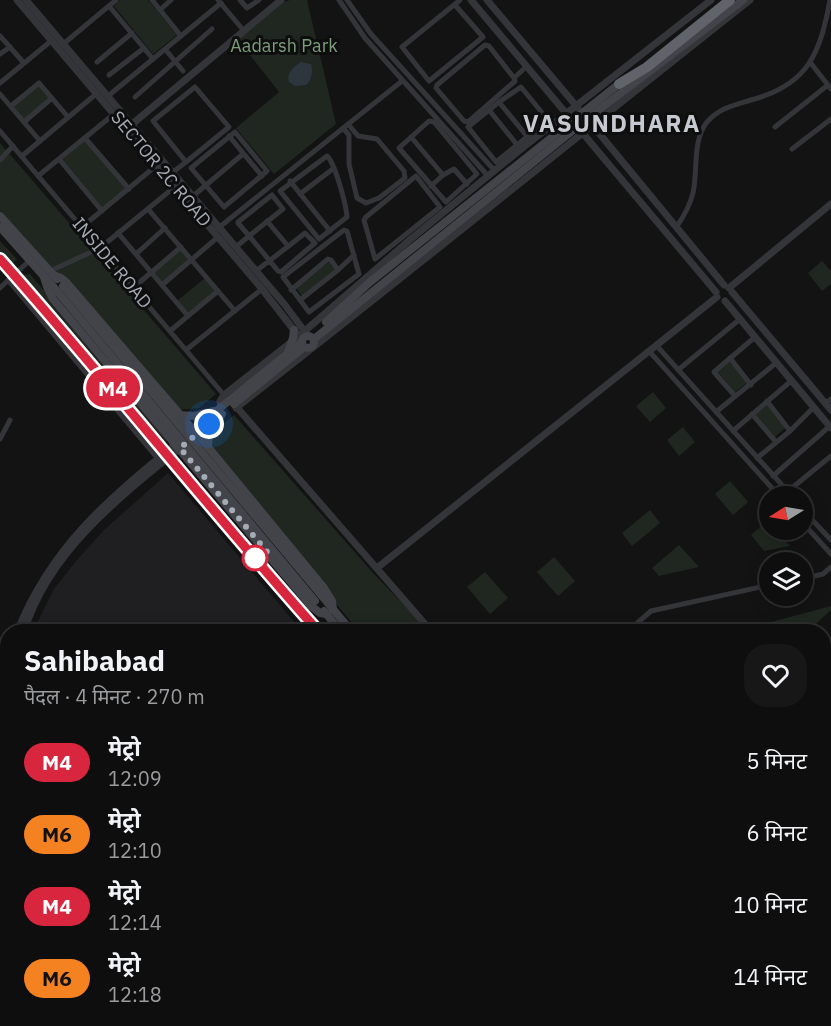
<!DOCTYPE html>
<html lang="hi">
<meta charset="utf-8">
<style>
:root{--surface:#0e0e0f;--page:#171718;--text:#f1f3f6;--muted:#9b9c9e;--line:#2e2e2f}
body{margin:0;font-family:"IBM Plex Sans","Noto Sans Devanagari",sans-serif;background:var(--page);color:var(--text);height:100vh;display:flex;flex-direction:column;font-size:22px;white-space:nowrap}
*{box-sizing:border-box;margin:0}
p{font-size:20px;color:var(--muted)}
.icon{flex:none;width:33px;height:33px;fill:none;stroke:currentColor;stroke-width:2;stroke-linecap:round;stroke-linejoin:round}
.map{position:relative;flex:1;overflow:hidden}
.details{position:absolute;left:0px;top:624px;width:831px;height:402px;display:flex;flex-direction:column;background:var(--surface);border-radius:24px 24px 0 0;box-shadow:0 3px 15px #0003,0 0 0 2px var(--line)}
.details>*{flex:none}
.badge{padding:0 12px;border-radius:20px;font-size:21px;line-height:39px}
.needle{width:39px;rotate:259deg}
.fabs{position:absolute;left:759px;top:486px;display:grid;gap:12px}
.fabs a{display:grid;place-items:center;width:54px;height:54px;border-radius:50%;background:var(--surface);box-shadow:0 3px 15px #0003,0 0 0 2px var(--line);font-size:30px}
.you{position:absolute;width:30px;height:30px;margin:-15px;border:4px solid #fff;border-radius:50%;background:#1a73e8;box-shadow:0 0 0 9px #1a73e833}
.map>.badge{position:absolute;translate:-50% -50%;box-shadow:0 0 0 3px #fff}
.round{display:grid;place-items:center;flex:none;width:63px;height:63px;border-radius:24px;background:var(--page)}
.headline{display:flex;align-items:center;justify-content:space-between;height:102px;padding:0 24px}
h1{font-size:28px;font-weight:700;line-height:45px}
ul{padding:0;list-style:none}
li{display:flex;align-items:center;gap:18px;height:72px;padding:0 24px}
li div{flex:1}
li b{display:block;font-size:22px}
li em{font-style:normal}
li .badge{min-width:66px;font-weight:700;text-align:center}
.map>svg:first-child{display:block}
.built{fill:#1f1f21}
.green{fill:#1f2720}
.water{fill:#2d363c}
.lines{fill:none;stroke-linecap:round;stroke-linejoin:round}
.stream{stroke:#2d363c;stroke-width:1.5}
.minor{stroke:#343539;stroke-width:5}
.tertiary{stroke:#343539;stroke-width:7}
.secondary{stroke:#424449;stroke-width:8}
.motorway{stroke:#60636a;stroke-width:10}
.rail{stroke:#4b4d52;stroke-width:1.5;stroke-dasharray:8 6;stroke-linecap:butt}
.secondary-bridge{stroke:#424449;stroke-width:8}
.line-casing{stroke:#fff;stroke-width:14}
.line{stroke:#d7263d;stroke-width:9}
.walk{stroke:#a5abb4;stroke-width:6;stroke-dasharray:0 10.8}
.stop-dot{fill:#fff;stroke:#d7263d;stroke-width:3}
.labels{text-anchor:middle;stroke-width:6;stroke-linejoin:round;paint-order:stroke}
.park-label{font-size:18px;fill:#7d9e7d;stroke:#0e0e0f}
.street-label{font-size:18px;fill:#a5abb4;stroke:#0e0e0f}
.district-label{font-size:24px;font-weight:bold;letter-spacing:1.5px;fill:#c6c9d0;stroke:#0e0e0f}
</style>
<div class="map">
<svg width="831" height="1026" viewBox="0 0 831 1026">
<rect width="100%" height="100%" fill="#131314"/>
<g class="built">
<polygon points="168,473 302,631 33,631 54,589 76,561 104,530"/>
<polygon points="0,896 7,924 8,1018 33,1019 35,1026 0,1026"/>
<polygon points="668,1018 675,1026 67,1026 64,1019"/>
</g>
<g class="green">
<polygon points="120,0 148,0 177,35 153,54 114,6"/>
<polygon points="290,0 307,0 336,124 274,174 236,128 279,92 238,40 284,2"/>
<polygon points="39,85 50,98 24,120 13,106"/>
<polygon points="85,140 126,189 102,208 62,160"/>
<polygon points="0,143 20,166 216,394 199,408 179,410 0,211"/>
<polygon points="0,241 17,259 7,270 0,262"/>
<polygon points="181,249 189,260 162,283 153,272"/>
<polygon points="822,261 831,271 831,284 822,291 808,273"/>
<polygon points="329,262 335,269 302,296 296,288"/>
<polygon points="30,274 167,438 166,444 162,450 17,280 23,275"/>
<polygon points="205,278 216,291 188,314 177,301"/>
<polygon points="731,361 748,382 735,392 718,372"/>
<polygon points="653,392 666,408 650,422 636,406"/>
<polygon points="766,402 786,427 775,437 754,413"/>
<polygon points="234,415 374,574 429,631 359,631 216,462 211,439 216,430"/>
<polygon points="683,427 695,442 679,456 667,440"/>
<polygon points="730,481 748,502 733,515 715,494"/>
<polygon points="650,510 660,523 632,546 622,533"/>
<polygon points="767,521 769,524 770,530 775,530 790,546 764,551 751,535"/>
<polygon points="679,545 699,567 659,576 652,568"/>
<polygon points="554,557 575,581 558,596 537,572"/>
<polygon points="485,572 508,598 490,614 467,587"/>
<polygon points="831,606 831,610 808,631 773,631 764,624"/>
<polygon points="483,1019 483,1018 525,1019 517,1026 481,1026 478,1023"/>
<polygon points="731,1019 795,1019 802,1026 739,1026"/>
</g>
<path class="water" d="M301,62L311,64C313,71 312,80 306,85L295,86L289,82C286,73 293,67 301,62Z"/>
<g class="lines">
<g class="stream">
<polyline points="0,266 9,277"/>
<polyline points="12,281 155,449"/>
<polyline points="677,1018 685,1026"/>
</g>
<g class="minor">
<polyline points="152,0 181,36"/>
<polyline points="218,0 244,31"/>
<polyline points="240,0 247,8 259,0"/>
<polyline points="339,0 365,38 488,176"/>
<polyline points="347,0 371,34 495,171"/>
<polyline points="455,5 483,37 429,81 402,47 460,0"/>
<polyline points="109,6 153,59"/>
<polyline points="160,10 171,0"/>
<polyline points="0,36 24,63"/>
<polyline points="62,45 116,0"/>
<polyline points="165,49 183,71"/>
<polyline points="0,54 10,47"/>
<polyline points="97,62 132,33"/>
<polyline points="810,62 831,89"/>
<polyline points="109,75 144,48"/>
<polyline points="514,78 489,46 485,45 437,85 436,88 464,121 468,122 515,81 514,78 527,66"/>
<polyline points="0,83 51,41"/>
<polygon points="195,87 229,127 186,162 153,121"/>
<polygon points="521,87 548,120 496,162 468,127 499,102"/>
<polyline points="0,94 40,141"/>
<polyline points="108,96 221,3"/>
<polyline points="135,97 212,29"/>
<polyline points="499,102 530,140"/>
<polyline points="11,106 39,83 68,117"/>
<polyline points="489,110 518,146"/>
<polygon points="429,121 434,122 477,174 446,202 399,148"/>
<polyline points="24,122 52,98"/>
<polyline points="775,127 828,85"/>
<polyline points="343,128 349,135 349,164 357,198 366,203 379,198 405,178 404,171 377,139 358,136 348,124"/>
<polyline points="0,131 224,395"/>
<polygon points="235,132 267,171 224,207 191,168"/>
<polyline points="229,136 262,176"/>
<polyline points="411,137 443,175 454,169 467,184"/>
<polyline points="85,138 129,189"/>
<polyline points="792,149 831,119"/>
<polyline points="22,156 96,94"/>
<path d="M327,156C335,163 346,204 347,217L319,239L280,191Z"/>
<polyline points="59,159 102,211"/>
<polyline points="0,160 13,146"/>
<polyline points="173,172 186,162"/>
<polyline points="38,176 114,114"/>
<polygon points="416,176 440,207 375,259 364,220 366,217"/>
<polyline points="290,181 330,231"/>
<polyline points="431,186 443,175"/>
<polyline points="300,194 334,168"/>
<polyline points="193,196 243,154"/>
<polyline points="148,209 235,311"/>
<polyline points="267,221 288,246"/>
<path d="M677,226C684,216 690,205 693,193C698,171 692,141 707,122C719,108 734,105 751,100C808,85 820,54 830,0"/>
<polyline points="82,227 157,165"/>
<polyline points="217,229 402,81"/>
<polygon points="344,230 347,231 359,274 309,312 283,277"/>
<polyline points="118,233 188,316"/>
<path d="M236,247L249,236L283,209L272,195L238,222V223C252,239 265,255 278,271L281,272L315,243L305,233C289,246 273,258 256,271"/>
<polyline points="136,254 165,228"/>
<polyline points="338,270 354,255"/>
<polyline points="50,271 100,248 177,185"/>
<polyline points="8,280 158,459"/>
<polyline points="162,285 218,237"/>
<polyline points="0,288 30,260"/>
<polyline points="133,288 181,247"/>
<polyline points="291,290 328,259 331,260 338,270 300,300"/>
<polyline points="170,331 218,291"/>
<polyline points="656,345 792,496"/>
<polyline points="186,350 262,289"/>
<polyline points="649,351 779,496"/>
<polyline points="730,358 751,385"/>
<polyline points="678,370 740,319"/>
<polyline points="735,396 714,372 755,337"/>
<polyline points="767,401 790,431"/>
<polyline points="826,403 831,399"/>
<polyline points="716,412 776,363"/>
<polyline points="752,414 776,442"/>
<polyline points="733,431 791,381"/>
<polyline points="0,439 10,420"/>
<polyline points="757,458 790,431 814,407"/>
<polyline points="773,476 830,426"/>
<polyline points="787,492 831,456"/>
<polyline points="802,509 831,540"/>
<polyline points="802,522 831,554"/>
<polyline points="802,579 823,574 831,567"/>
<polyline points="627,632 651,611 770,585"/>
</g>
<g class="tertiary">
<polyline points="17,0 262,289 297,334"/>
<polyline points="26,0 285,305 308,336"/>
<polyline points="471,0 716,292"/>
<polyline points="487,0 578,108"/>
<polyline points="589,121 724,285"/>
<polyline points="131,125 281,0"/>
<polyline points="729,288 831,204"/>
<polyline points="732,292 831,410"/>
<polyline points="725,301 831,428"/>
<polyline points="234,404 432,632"/>
<polyline points="221,407 220,401 224,395 299,336 412,238 521,149 711,0"/>
<path d="M236,408C409,273 579,135 750,0"/>
<polyline points="377,568 717,297"/>
<path d="M17,632C51,547 107,500 176,444"/>
<path d="M24,632C48,553 118,498 180,448"/>
<polyline points="0,678 8,656"/>
<polyline points="0,748 8,691"/>
<polyline points="0,819 8,854"/>
<polyline points="824,826 831,820"/>
<polyline points="0,865 8,893"/>
<polyline points="43,1018 45,1026"/>
<polyline points="54,1018 56,1026"/>
<polyline points="800,1018 807,1026"/>
<polyline points="115,1026 125,1018"/>
<polyline points="688,1026 696,1018"/>
</g>
<g class="secondary">
<polyline points="0,216 57,279"/>
<polyline points="0,227 57,291"/>
<polyline points="53,275 61,278 67,283 208,447 324,588 332,601 333,610"/>
<polyline points="44,277 47,287 53,299 311,606 320,613 326,614"/>
<polyline points="326,322 370,282 624,80"/>
<circle cx="308" cy="342" r="6"/>
<polyline points="314,339 587,119 743,0"/>
<polyline points="288,352 293,338 294,330"/>
<polyline points="234,404 303,348"/>
<polyline points="179,415 194,416 214,411"/>
<polyline points="190,432 302,342"/>
<polyline points="208,447 209,435 222,414"/>
<polyline points="322,596 352,632"/>
<polyline points="324,611 341,632"/>
<polyline points="712,1018 719,1026"/>
<polyline points="724,1018 731,1026"/>
</g>
<polyline class="motorway" points="619,84 647,67 730,0"/>
<g class="rail">
<path d="M0,259C108,381 210,509 319,632"/>
<polyline points="693,1018 700,1026"/>
</g>
<g class="secondary-bridge">
<polyline points="63,286 322,596"/>
<polyline points="57,291 315,601"/>
</g>
</g>
<g class="lines">
<g class="line-casing">
<path id="line" d="M0,259C108,381 210,510 319,632"/>
</g>
<use href="#line" class="line"/>
<polyline class="walk" points="209,424 180,448 268,553 255,558"/>
</g>
<circle class="stop-dot" cx="255" cy="558" r="12"/>
<g class="labels">
<g class="park-label">
<text x="284" y="52">Aadarsh Park</text>
</g>
<g class="street-label">
<text transform="translate(161 169) rotate(50)" y="6">SECTOR 2C ROAD</text>
<text transform="translate(112 263) rotate(50)" y="6">INSIDE ROAD</text>
</g>
<g class="district-label">
<text x="612" y="132">VASUNDHARA</text>
</g>
</g>
</svg>
<div class="fabs">
<a><svg class="needle" viewBox="-14 -14 28 28"><path d="M0-13l5 13h-10z" fill="#e53935"/><path d="M0 13l5-13h-10z" fill="#9b9c9e"/></svg></a>
<a><svg class="icon" aria-label="layers" viewBox="0 0 24 24"><path d="M12 4l9 5-9 5-9-5zM3 14l9 5 9-5"/></svg></a>
</div>
<div class="you" style="left:209px;top:424px"></div>
<b class="badge" style="left:113px;top:388px;background:#d7263d;color:#fff">M4</b>
<section class="details">
<div class="headline"><div><h1>Sahibabad</h1><p>पैदल · 4 मिनट · 270 m</p></div><a class="round"><svg class="icon" aria-label="heart" viewBox="0 0 24 24"><path d="M12 20l-8-8c-3-5 5-10 8-4 3-6 11-1 8 4z"/></svg></a></div>
<ul>
<li><span class="badge" style="background:#d7263d;color:#fff">M4</span><div><b>मेट्रो</b><p>12:09</p></div><em>5 मिनट</em></li>
<li><span class="badge" style="background:#f58220;color:#111">M6</span><div><b>मेट्रो</b><p>12:10</p></div><em>6 मिनट</em></li>
<li><span class="badge" style="background:#d7263d;color:#fff">M4</span><div><b>मेट्रो</b><p>12:14</p></div><em>10 मिनट</em></li>
<li><span class="badge" style="background:#f58220;color:#111">M6</span><div><b>मेट्रो</b><p>12:18</p></div><em>14 मिनट</em></li>
</ul>
</section>
</div>
